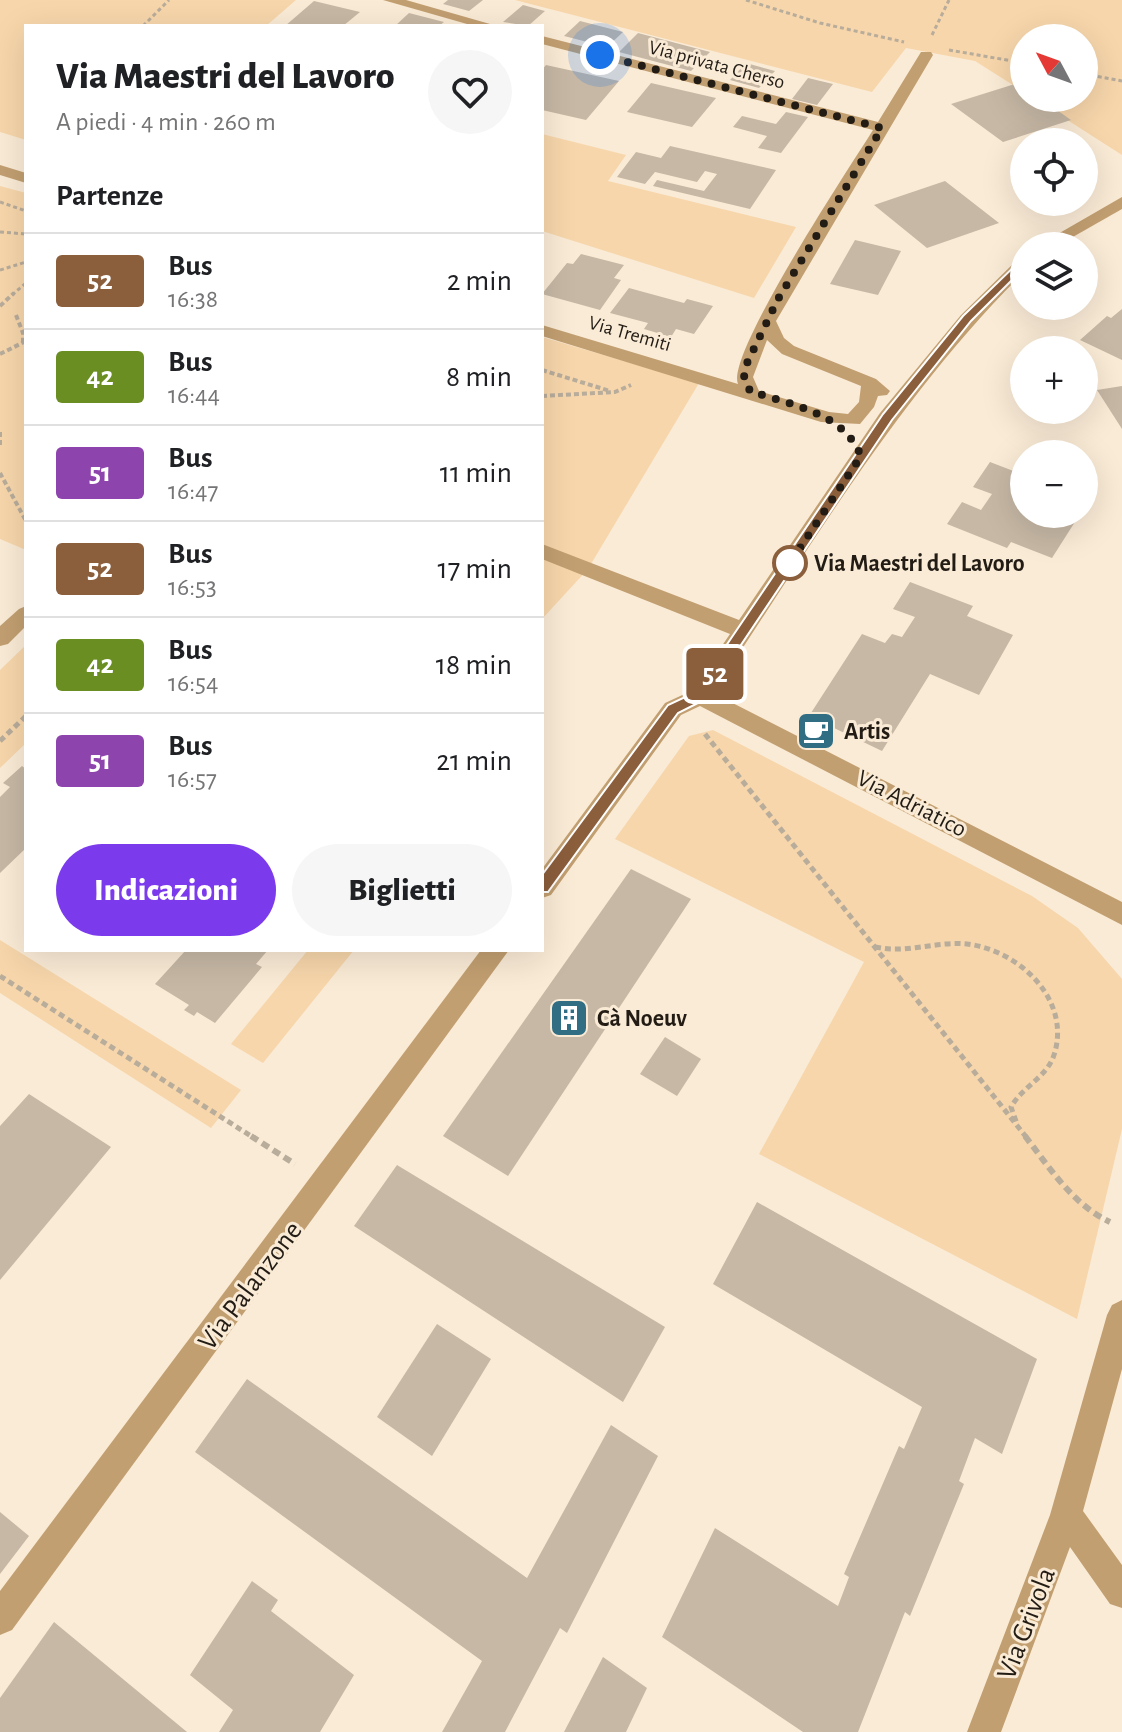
<!DOCTYPE html>
<html lang="it">
<meta charset="utf-8">
<style>
:root{--surface:#fff;--page:#f6f6f6;--text:#202124;--muted:#757577;--line:#e0e0e0;--accent:#7c3aed}
body{margin:0;font-family:"Alegreya Sans",sans-serif;background:var(--page);color:var(--text);height:100vh;display:flex;flex-direction:column;font-size:30px;white-space:nowrap}
*{box-sizing:border-box;margin:0}
p{font-size:26px;color:var(--muted)}
.icon{flex:none;width:44px;height:44px;fill:none;stroke:currentColor;stroke-width:2;stroke-linecap:round;stroke-linejoin:round}
.map{position:relative;flex:1;overflow:hidden}
.sheet{position:absolute;left:24px;top:24px;width:520px;height:928px;display:flex;flex-direction:column;background:var(--surface);border-radius:0px;box-shadow:0 8px 32px #0002}
.sheet>*{flex:none}
.badge{padding:0 16px;border-radius:6px;font-size:28px;line-height:52px}
.needle{width:52px;rotate:311deg}
.buttons{position:absolute;left:1010px;top:24px;display:grid;gap:16px}
.buttons a{display:grid;place-items:center;width:88px;height:88px;border-radius:50%;background:var(--surface);box-shadow:0 8px 32px #0002;font-size:40px}
.you{position:absolute;width:40px;height:40px;margin:-20px;border:6px solid #fff;border-radius:50%;background:#1a73e8;box-shadow:0 0 0 12px #1a73e833}
.map>.badge{position:absolute;translate:-50% -50%;box-shadow:0 0 0 4px #fff}
h2{padding:0 32px;font-size:30px;line-height:72px}
.round{display:grid;place-items:center;flex:none;width:84px;height:84px;border-radius:42px;background:var(--page)}
.head{display:flex;align-items:center;justify-content:space-between;height:136px;padding:0 32px}
h1{font-size:38px;font-weight:800;line-height:60px}
.primary-button{display:flex;gap:16px;margin-top:auto;padding:16px 32px}
.primary-button a{flex:1;height:92px;border-radius:48px;background:var(--accent);color:#fff;font-size:32px;font-weight:800;line-height:92px;text-align:center}
.primary-button a+a{background:var(--page);color:var(--text)}
ul{padding:0;list-style:none}
li{display:flex;align-items:center;gap:24px;height:96px;padding:0 32px;border-top:2px solid var(--line)}
li div{flex:1}
li b{display:block;font-size:30px}
li em{font-style:normal}
li .badge{min-width:88px;font-weight:700;text-align:center}
.map>svg:first-child{display:block}
.green{fill:#f7d6ab}
.building{fill:#c7b8a5}
.lines{fill:none;stroke-linecap:round;stroke-linejoin:round}
.path-far3{stroke:#b8ac9b;stroke-width:3;stroke-dasharray:4 3;stroke-linecap:butt}
.path-far2{stroke:#b8ac9b;stroke-width:4;stroke-dasharray:5 3;stroke-linecap:butt}
.path-far1{stroke:#b8ac9b;stroke-width:5;stroke-dasharray:6 4;stroke-linecap:butt}
.path{stroke:#b8ac9b;stroke-width:6;stroke-dasharray:8 5;stroke-linecap:butt}
.minor{fill:#c29f71;fill-rule:evenodd}
.line{fill:#8b5e3c;stroke:#fff;stroke-width:2}
.walk{stroke:#221c15;stroke-width:8;stroke-dasharray:0 14.4}
.stop-dot{fill:#fff;stroke:#8b5e3c;stroke-width:4}
.labels{text-anchor:middle;stroke-width:6;stroke-linejoin:round;paint-order:stroke}
.far-street-label{font-size:20px;fill:#221c15;stroke:#faebd6}
.stop-label{font-size:24px;font-weight:bold;fill:#221c15;stroke:#faebd6;text-anchor:start}
.poi-label{font-size:24px;font-weight:bold;fill:#221c15;stroke:#faebd6;text-anchor:start}
.street-label{font-size:24px;fill:#221c15;stroke:#faebd6}
.near-street-label{font-size:28px;fill:#221c15;stroke:#faebd6}
</style>
<div class="map">
<svg width="1122" height="1732" viewBox="0 0 1122 1732">
<rect width="100%" height="100%" fill="#faebd6"/>
<g class="green">
<polygon points="0,0 296,0 266,26 26,26 26,140 0,132"/>
<polygon points="515,0 1122,0 1122,155 1033,98 1084,98 1084,38 1024,38 1024,92 975,61 906,48 872,92"/>
<polygon points="542,134 626,155 608,181 796,227 754,298 542,231"/>
<polygon points="0,186 26,193 26,550 0,539"/>
<polygon points="542,337 699,383 588,569 542,619"/>
<polygon points="26,645 26,743 0,768 0,670"/>
<polygon points="713,730 1032,896 1078,928 1122,979 1122,1129 1077,1319 759,1154 864,962 615,839 689,736"/>
<polygon points="0,940 241,1090 211,1128 0,993"/>
<polygon points="308,950 354,950 263,1063 231,1044"/>
</g>
<g class="building">
<polygon points="448,0 483,0 469,11 443,4"/>
<polygon points="314,1 360,12 343,26 285,26"/>
<polygon points="523,5 545,11 528,26 503,22"/>
<polygon points="409,13 444,22 439,26 395,26"/>
<polygon points="580,21 623,32 607,47 564,36"/>
<polygon points="638,33 710,52 691,71 619,52"/>
<polygon points="746,63 775,71 759,88 730,80"/>
<polygon points="546,65 619,81 586,120 542,110 542,70"/>
<polygon points="808,78 833,84 817,105 792,99"/>
<polygon points="651,83 716,98 692,127 627,112"/>
<polygon points="1018,83 1024,87 1024,98 1040,98 1071,120 1003,142 951,104"/>
<polygon points="786,112 808,117 781,153 758,148 767,136 733,127 742,116 776,124"/>
<polygon points="670,146 776,170 750,209 653,186 657,180 704,191 717,174 705,171 697,182 655,172 645,184 617,177 636,152 661,158"/>
<polygon points="945,181 999,223 927,248 874,205"/>
<polygon points="855,240 901,251 878,295 830,284"/>
<polygon points="581,254 624,265 614,278 621,280 600,310 542,294 567,263 573,264"/>
<polygon points="629,288 684,303 687,299 713,306 694,334 676,329 671,337 644,329 648,323 610,313"/>
<polygon points="1122,309 1122,360 1080,340 1107,316 1111,318"/>
<polygon points="1122,386 1122,429 1097,390"/>
<polygon points="990,462 1024,475 1024,514 1080,514 1052,558 1011,542 1007,548 947,524 962,502 981,510 992,494 973,487"/>
<polygon points="910,582 973,606 967,616 1013,635 979,695 930,674 882,751 809,716 862,634 885,643 892,634 902,637 915,617 893,609"/>
<polygon points="22,766 26,769 26,848 0,873 0,797 10,787 3,783"/>
<polygon points="631,869 691,899 508,1176 443,1136"/>
<polygon points="186,950 268,950 256,964 262,967 215,1023 197,1012 194,1016 184,1010 189,1005 155,984"/>
<polygon points="665,1037 701,1059 677,1096 640,1074"/>
<polygon points="29,1094 111,1147 0,1280 0,1126"/>
<polygon points="397,1165 665,1327 623,1402 354,1226"/>
<polygon points="757,1202 1037,1359 1002,1454 975,1438 959,1481 964,1484 910,1616 905,1612 858,1732 803,1732 662,1637 715,1528 838,1606 849,1577 844,1574 899,1446 904,1449 922,1407 713,1284"/>
<polygon points="437,1324 491,1359 432,1456 377,1417"/>
<polygon points="247,1379 527,1578 611,1425 658,1456 567,1633 560,1628 505,1732 442,1732 482,1661 195,1452"/>
<polygon points="0,1512 29,1536 0,1574"/>
<polygon points="252,1581 278,1600 271,1611 354,1675 320,1732 219,1732 233,1710 190,1675"/>
<polygon points="54,1622 187,1732 0,1732 0,1698"/>
<polygon points="603,1657 647,1688 626,1732 564,1732"/>
</g>
<g class="lines">
<g class="path-far3">
<polyline points="746,0 820,23 904,42"/>
<polyline points="143,26 169,0"/>
<polyline points="932,35 949,0"/>
<polyline points="949,50 1024,63"/>
<polyline points="1084,74 1122,81"/>
<polyline points="0,202 26,211"/>
<polyline points="0,232 26,234"/>
<polyline points="0,270 26,262"/>
<polyline points="12,295 26,283"/>
</g>
<g class="path-far2">
<polyline points="0,306 14,293"/>
<polyline points="16,315 23,333 23,343"/>
<polyline points="0,354 24,342"/>
<polyline points="542,370 610,391"/>
<polyline points="542,396 615,392 631,385"/>
<polyline points="0,432 0,448"/>
<polyline points="0,473 26,521"/>
</g>
<g class="path-far1">
<polyline points="705,734 1027,1138"/>
<polyline points="0,741 26,716"/>
<path d="M875,947C907,954 935,941 967,944C1019,950 1072,1000 1054,1055C1047,1077 1022,1087 1011,1107L1017,1124"/>
<polyline points="0,976 254,1138"/>
</g>
<g class="path">
<polyline points="251,1136 295,1164"/>
<path d="M1025,1136C1050,1168 1072,1204 1110,1222"/>
</g>
<g class="minor">
<polygon points="383,0 406,0 497,26 474,26"/>
<path d="M542,36L878,122L921,52H931L933,55L776,321L784,338L794,346L876,379L890,391L887,395L878,396L874,407L860,424L821,422L542,336V325L738,384C725,355 850,167 873,130L542,44ZM767,340L782,354L861,386L859,402L848,414L829,412L759,391L753,377Z"/>
<polygon points="0,165 26,173 26,183 0,175"/>
<polygon points="1122,197 1122,209 1057,246 1037,246"/>
<path d="M1024,258V272C899,396 809,549 713,693L1122,902V925L700,706L681,715L551,895L542,898V869L665,703L691,691L730,634L542,559V544L739,620L880,413L961,315L1018,259Z"/>
<polygon points="26,606 26,626 8,644 0,646 0,626 19,609"/>
<polygon points="481,950 509,950 12,1630 0,1635 0,1591"/>
<polygon points="1122,1300 1122,1369 1083,1511 1122,1565 1122,1608 1110,1604 1070,1547 1001,1732 967,1732 1050,1515 1107,1315 1112,1305"/>
</g>
</g>
<polygon class="line" points="1020,261 1029,263 971,321 892,420 704,700 678,713 548,892 536,892 536,883 668,705 694,693 883,414 963,316"/>
<g class="lines">
<path class="walk" d="M600,55L882,128L778,299L747,363L744,377L750,391C791,405 843,412 861,456L790,563"/>
</g>
<defs>
<g id="cafe-square" transform="scale(2)"><rect x="-9" y="-9" width="18" height="18" rx="4" fill="#316e84" stroke="#faebd6"/><path d="M-5.5-4.5H6V0H3Q3 3.5 0 3.5H-2.5Q-5.5 3.5-5.5 0ZM3-3.2v2h1.7v-2ZM-6 4.5H4V6H-6Z" fill="#fff"/></g>
<g id="building-square" transform="scale(2)"><rect x="-9" y="-9" width="18" height="18" rx="4" fill="#316e84" stroke="#faebd6"/><path d="M-4-6H4V6H1V3H-1V6H-4ZM-2.5-4.3h1.7v1.8h-1.7ZM.8-4.3h1.7v1.8H.8ZM-2.5-1h1.7V.8h-1.7ZM.8-1h1.7V.8H.8Z" fill="#fff"/></g>
</defs>
<g fill-rule="evenodd">
<use href="#cafe-square" x="816" y="731"/>
<use href="#building-square" x="569" y="1018"/>
</g>
<circle class="stop-dot" cx="790" cy="563" r="16"/>
<g class="labels">
<g class="far-street-label">
<text transform="translate(717 64) rotate(15)" y="7">Via privata Cherso</text>
<text transform="translate(630 333) rotate(16)" y="7">Via Tremiti</text>
</g>
<g class="stop-label">
<text x="814" y="571">Via Maestri del Lavoro</text>
</g>
<g class="poi-label">
<text x="844" y="739">Artis</text>
<text x="597" y="1026">Cà Noeuv</text>
</g>
<g class="street-label">
<text transform="translate(912 803) rotate(27)" y="8">Via Adriatico</text>
</g>
<g class="near-street-label">
<text transform="translate(249 1285) rotate(-53)" y="10">Via Palanzone</text>
<text transform="translate(1025 1623) rotate(-69)" y="10">Via Grivola</text>
</g>
</g>
</svg>
<div class="buttons">
<a><svg class="needle" viewBox="-14 -14 28 28"><path d="M0-13l5 13h-10z" fill="#e53935"/><path d="M0 13l5-13h-10z" fill="#757577"/></svg></a>
<a><svg class="icon" aria-label="locate" viewBox="0 0 24 24"><circle cx="12" cy="12" r="6"/><path d="M12 2v4M12 18v4M2 12h4M18 12h4"/></svg></a>
<a><svg class="icon" aria-label="layers" viewBox="0 0 24 24"><path d="M12 4l9 5-9 5-9-5zM3 14l9 5 9-5"/></svg></a>
<a>+</a>
<a>−</a>
</div>
<div class="you" style="left:600px;top:55px"></div>
<b class="badge" style="left:715px;top:674px;background:#8b5e3c;color:#fff">52</b>
<section class="sheet">
<div class="head"><div><h1>Via Maestri del Lavoro</h1><p>A piedi · 4 min · 260 m</p></div><a class="round"><svg class="icon" aria-label="heart" viewBox="0 0 24 24"><path d="M12 20l-8-8c-3-5 5-10 8-4 3-6 11-1 8 4z"/></svg></a></div>
<h2>Partenze</h2>
<ul>
<li><span class="badge" style="background:#8b5e3c;color:#fff">52</span><div><b>Bus</b><p>16:38</p></div><em>2 min</em></li>
<li><span class="badge" style="background:#6b8e23;color:#fff">42</span><div><b>Bus</b><p>16:44</p></div><em>8 min</em></li>
<li><span class="badge" style="background:#8e44ad;color:#fff">51</span><div><b>Bus</b><p>16:47</p></div><em>11 min</em></li>
<li><span class="badge" style="background:#8b5e3c;color:#fff">52</span><div><b>Bus</b><p>16:53</p></div><em>17 min</em></li>
<li><span class="badge" style="background:#6b8e23;color:#fff">42</span><div><b>Bus</b><p>16:54</p></div><em>18 min</em></li>
<li><span class="badge" style="background:#8e44ad;color:#fff">51</span><div><b>Bus</b><p>16:57</p></div><em>21 min</em></li>
</ul>
<div class="primary-button"><a>Indicazioni</a><a>Biglietti</a></div>
</section>
</div>
